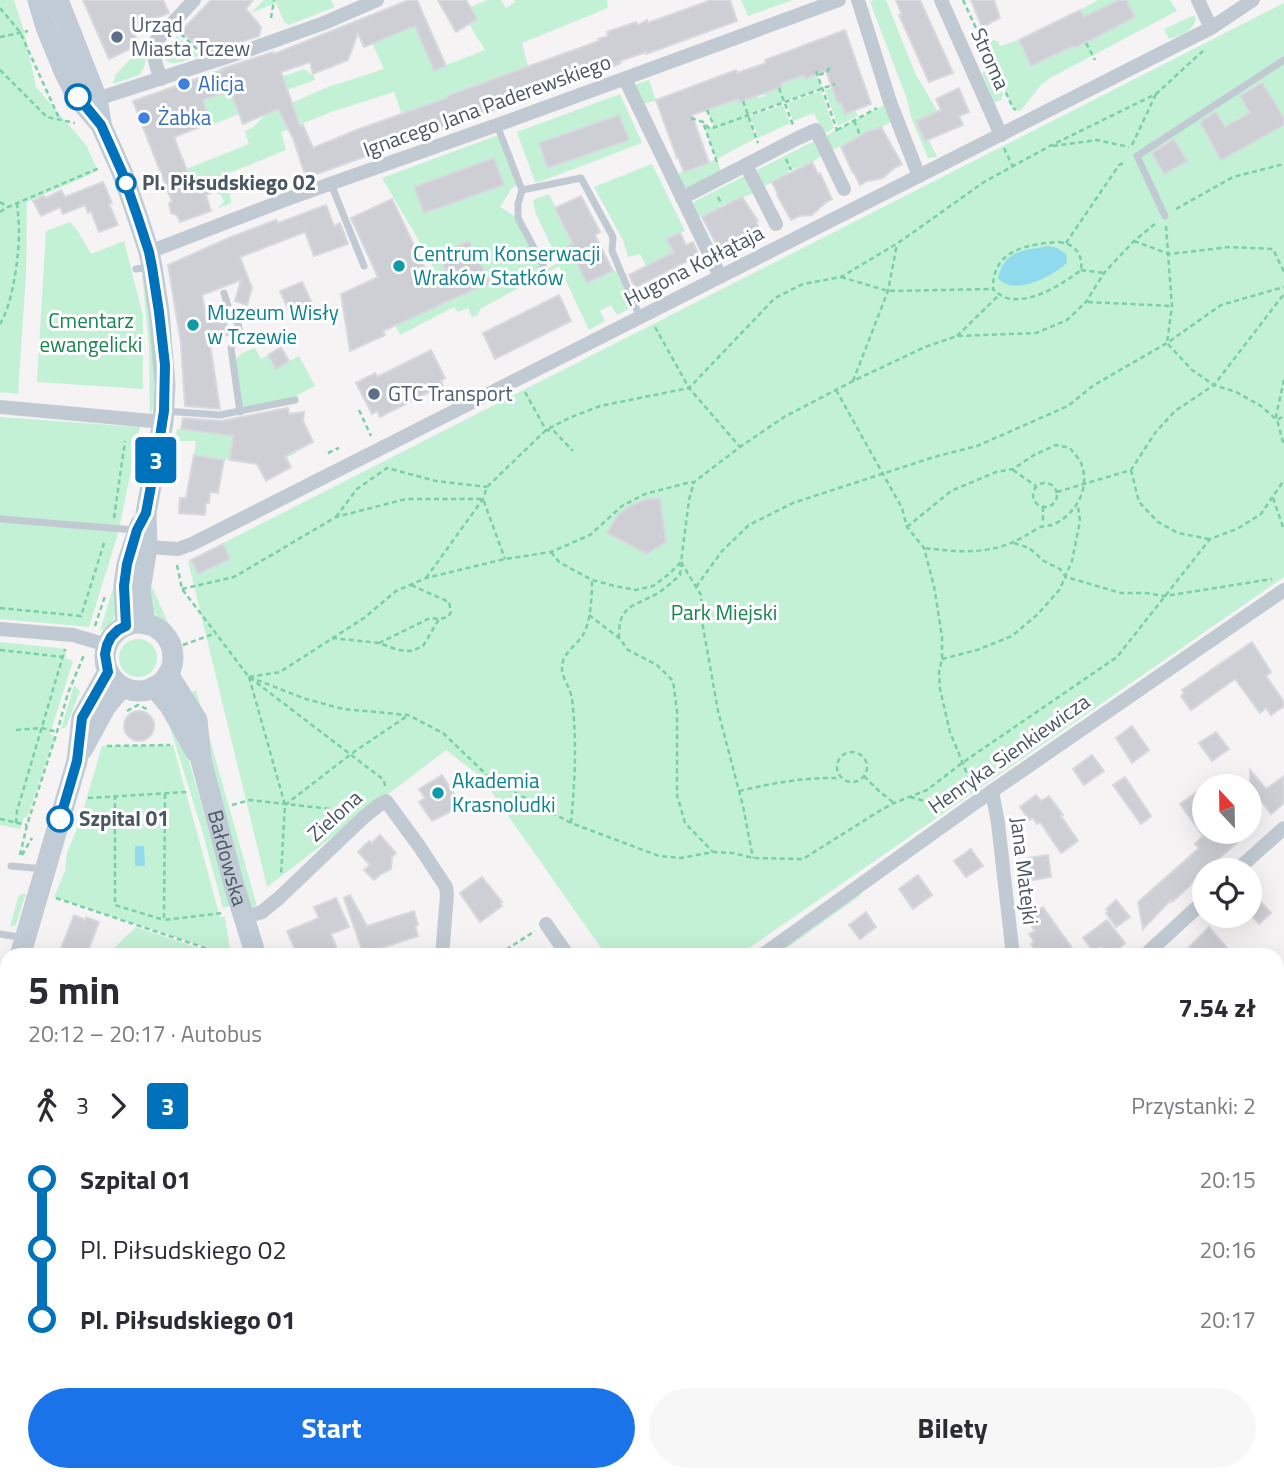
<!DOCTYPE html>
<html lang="pl">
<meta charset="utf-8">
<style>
:root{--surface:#fff;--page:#f7f7f7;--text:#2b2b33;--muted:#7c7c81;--accent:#1a73e8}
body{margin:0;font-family:"Titillium Web",sans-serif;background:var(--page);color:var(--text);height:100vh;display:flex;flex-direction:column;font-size:26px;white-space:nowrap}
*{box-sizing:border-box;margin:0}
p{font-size:23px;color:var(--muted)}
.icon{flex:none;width:38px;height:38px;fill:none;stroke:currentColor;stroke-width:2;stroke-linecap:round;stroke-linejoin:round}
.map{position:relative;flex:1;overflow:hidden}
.drawer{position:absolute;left:0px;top:948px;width:1284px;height:534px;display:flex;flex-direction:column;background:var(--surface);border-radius:21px 21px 0 0;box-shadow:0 7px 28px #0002}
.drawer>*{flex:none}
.badge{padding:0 14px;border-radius:5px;font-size:24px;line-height:46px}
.needle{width:46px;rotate:338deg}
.buttons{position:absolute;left:1192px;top:774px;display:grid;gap:14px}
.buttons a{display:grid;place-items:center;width:70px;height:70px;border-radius:50%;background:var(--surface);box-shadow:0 7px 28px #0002;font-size:35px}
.map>.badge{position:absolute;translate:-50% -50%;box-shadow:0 0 0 4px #fff}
.legs{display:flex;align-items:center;gap:10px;height:77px;padding:0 28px;font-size:23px}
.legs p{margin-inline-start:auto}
.overview{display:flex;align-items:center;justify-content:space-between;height:119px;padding:0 28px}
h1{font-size:38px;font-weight:700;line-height:52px}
.action{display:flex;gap:14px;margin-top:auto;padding:14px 28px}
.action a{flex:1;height:80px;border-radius:42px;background:var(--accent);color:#fff;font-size:28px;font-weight:700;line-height:80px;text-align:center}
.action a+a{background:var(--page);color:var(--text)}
ul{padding:0 28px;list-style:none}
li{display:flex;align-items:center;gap:24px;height:70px;font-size:26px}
li i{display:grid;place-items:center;width:10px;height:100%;margin:0 9px;background:currentColor}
li i::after{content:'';width:18px;height:18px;margin:-9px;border:5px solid;border-radius:50%;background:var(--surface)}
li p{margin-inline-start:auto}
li:first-child i{background:linear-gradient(#0000 50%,currentColor 0)}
li:last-child i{background:linear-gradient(currentColor 50%,#0000 0)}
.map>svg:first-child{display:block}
.green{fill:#c3f1d5}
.water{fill:#90daee}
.building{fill:#cdcfd5;stroke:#d7d9de;stroke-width:2}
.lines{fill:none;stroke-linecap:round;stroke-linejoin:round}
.path{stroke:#7ad0a6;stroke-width:2.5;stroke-dasharray:5 3.5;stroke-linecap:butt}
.lane{stroke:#c1cad2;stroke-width:7}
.street{stroke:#c1cad2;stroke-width:14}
.secondary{stroke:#c1cbd6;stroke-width:21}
.line-1-casing{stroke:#fff;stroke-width:16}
.line-1{stroke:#0072bc;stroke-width:10}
.service-dot{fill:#5c6f8a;stroke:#fff;stroke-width:2.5}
.shop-dot{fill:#3f7fe0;stroke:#fff;stroke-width:2.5}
.stop-1-dot{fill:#fff;stroke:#0072bc;stroke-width:3.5}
.culture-dot{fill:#0f9aa8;stroke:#fff;stroke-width:2.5}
.labels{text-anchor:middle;stroke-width:6;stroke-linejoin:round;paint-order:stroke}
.service-label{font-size:21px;fill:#4e5e75;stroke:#fff;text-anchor:start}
.street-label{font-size:21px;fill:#4a5661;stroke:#fff}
.shop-label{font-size:21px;fill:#366cbe;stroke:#fff;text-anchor:start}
.stop-label{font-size:21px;font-weight:bold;fill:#4a5661;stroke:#fff;text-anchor:start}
.culture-label{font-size:21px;fill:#0d838f;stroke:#fff;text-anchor:start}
.park-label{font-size:21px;fill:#17864f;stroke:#fff}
</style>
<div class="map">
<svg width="1284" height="1481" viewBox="0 0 1284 1481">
<rect width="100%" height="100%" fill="#f5f3f3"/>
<g class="green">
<polygon points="0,0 14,0 24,31 36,87 86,145 98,171 27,202 26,274 18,394 0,392"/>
<polygon points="264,0 331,0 335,7 289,25 284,22 276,3 251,13"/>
<path d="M488,0H501L506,8L515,2L514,0H607L608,8L522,43L528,66L447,95V98L402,114L394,92L334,111L281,132L286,150L227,174L231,203L217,209L224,202L221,195L213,192C215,187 213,179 208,175L202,177V179L169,191L164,178L249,144L245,131L253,127L266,114L328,87L384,69L372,43L414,24L434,70L485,50L469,24L477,19L470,7Z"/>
<polygon points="741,0 793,0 748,16"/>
<polygon points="874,0 886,0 915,73 938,112 917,122 925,141 929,140 937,157 928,158 912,120 907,99 870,2"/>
<polygon points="1098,0 1119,0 1084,17 1080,10"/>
<polygon points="1126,0 1170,0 1177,11 1050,78 1041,85 1022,109 1019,111 1013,108 977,30 982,27 991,40 998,41 1000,46 1019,40 1031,66 1073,46 1075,48 1134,18"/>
<polygon points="1284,3 1284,577 739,955 606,955 481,777 446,750 267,887 188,561"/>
<path d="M1195,15C1198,30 1181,35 1169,39L1164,29Z"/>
<path d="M177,36L199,56C184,60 166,72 162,51Z"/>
<path d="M151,38C145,50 149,65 139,75L113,84L115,75Z"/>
<polygon points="304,69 314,76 315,80 287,90 282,77"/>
<polygon points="991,69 1003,95 1001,100 994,103 982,73"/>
<polygon points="816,71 822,88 748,115 756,138 717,159 721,172 689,188 681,187 676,175 683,171 684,172 699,168 716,159 703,122 710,128 714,127 707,110 738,99 739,102 757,95 758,98 765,96 764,92 782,87 781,83 804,75 805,78"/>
<polygon points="649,80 656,100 638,106 629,87"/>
<polygon points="832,88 838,103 841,102 855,110 858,116 838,126 825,90"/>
<polygon points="230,91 239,114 212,125 203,100"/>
<polygon points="821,91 834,128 824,134 814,113 793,121 787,103"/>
<polygon points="620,94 642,143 542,181 535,182 517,132"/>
<polygon points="890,102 897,119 865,135 864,133 857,137 858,138 832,150 825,136"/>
<polygon points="783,105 790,123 758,138 750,116"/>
<polygon points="501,134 520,184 512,188 500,207 518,218 543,265 547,269 559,262 536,214 533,200 549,194 573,244 568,247 587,283 613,271 620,270 635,306 617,315 611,305 600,311 605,321 589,330 559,266 480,309 478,315 472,317 468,308 458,312 454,307 400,335 395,325 450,300 422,246 382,178"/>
<polygon points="820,138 827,152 812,162 788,171 789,173 763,187 757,170"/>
<polygon points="652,164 685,231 666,239 674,252 646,266 640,254 628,257 623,240 594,187"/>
<polygon points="750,173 759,191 726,204 725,203 719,206 719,208 693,220 686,206"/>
<polygon points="70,222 79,233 91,254 124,241 143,316 143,389 37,382 46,231"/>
<path d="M142,273C149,295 161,399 150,417L149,347Z"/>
<polygon points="255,348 261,359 268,355 276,368 299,356 315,386 299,394 295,400 240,411 233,362 242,353"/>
<polygon points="0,417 140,427 118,534 89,627 0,619"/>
<polygon points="283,426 297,452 286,458 232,443 230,460 194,455 196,441 175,441 177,429 226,435"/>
<path d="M115,582C116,601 121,623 100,631Z"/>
<polygon points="151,585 172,631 153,611 147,591"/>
<circle cx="138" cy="658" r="19"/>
<polygon points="0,642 67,649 65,658 73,661 50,734 55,736 27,818 24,817 20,829 0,825"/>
<polygon points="74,685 80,691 66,727 61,729"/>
<polygon points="196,690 257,906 251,907 199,714 189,694"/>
<polygon points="167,718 188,757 230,906 223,908 202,830"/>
<polygon points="173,745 220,917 225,917 230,949 229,951 230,955 54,897 65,871 67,853 80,821 102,746"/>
<polygon points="859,893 861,895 777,955 772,956"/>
<polygon points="21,894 26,894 16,925 10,927 18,897"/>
<polygon points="136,927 219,955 107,955"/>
</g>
<g class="water">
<path d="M1048,246L1057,248L1066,254L1067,263C1053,276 1014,297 998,278C1005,250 1022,251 1048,246Z"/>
<polygon points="135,846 144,846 145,866 135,866"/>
</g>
<g class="building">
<polygon points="83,0 163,0 169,13 132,28 139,45 109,59"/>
<polygon points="211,0 253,0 246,9 261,27 259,36 205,54 181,31"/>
<polygon points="409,0 417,0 446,66 434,71 415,26 364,47 358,33 348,60 313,74 310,62 281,72 300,126 303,125 313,148 359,129 447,98 447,96 599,41 598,39 608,36 607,32 636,22 638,25 647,20 648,23 711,0 730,0 737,21 646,54 646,52 620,61 621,63 609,68 306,178 293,138 278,109 243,124 230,91 203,100 211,123 174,137 191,181 210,175 215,191 206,195 211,211 180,222 177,215 171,213 169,203 172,202 133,101 222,70 221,69 273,52 274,54"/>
<polygon points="438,0 466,0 477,19 456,32"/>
<polygon points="896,0 920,0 953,73 929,82 899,15 902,15"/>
<polygon points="971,0 994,0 1000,18 982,27"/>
<polygon points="1119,0 1126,0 1135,17 1075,48 1073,46 1031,66 1019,40 1080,10 1084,17"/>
<polygon points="845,30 871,104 845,114 841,102 838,104 826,71 805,79 804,75 781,83 782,87 739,102 738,99 692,115 709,163 684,172 678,157 677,158 656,100 736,70 737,73 766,63 765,60"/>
<polygon points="1262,83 1284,118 1284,125 1221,160 1200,122 1216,112 1225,127 1250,113 1240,96"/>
<polygon points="959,88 969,112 959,116 963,125 925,141 916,121 941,110 936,99"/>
<polygon points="619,115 629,140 548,168 539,143"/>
<polygon points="881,127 902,164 894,168 883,178 867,181 860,185 854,173 853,173 841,147 870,130 871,131"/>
<polygon points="1174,139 1187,161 1164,174 1152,153"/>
<polygon points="494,158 504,185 424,213 414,187"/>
<polygon points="812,162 818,174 820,173 832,199 825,203 812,215 799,216 791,220 777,195 778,194 772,182"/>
<polygon points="103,182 112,203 109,204 118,225 99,232 91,211 88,213 85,205 63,214 60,207 41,216 33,201 43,196 46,198 61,190 65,197"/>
<polygon points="581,196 600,232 595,235 613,271 587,283 568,246 573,244 555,208"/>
<polygon points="742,197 758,221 756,222 762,234 755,238 743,249 729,251 722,255 702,217"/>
<polygon points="392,199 434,287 449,281 440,254 469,241 490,282 383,331 385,335 350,351 341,294 378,277 351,218"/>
<polygon points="326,205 334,226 340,223 348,244 314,256 305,232 240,257 252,288 247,305 235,301 241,280 202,295 207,320 225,317 229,335 209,338 220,409 185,406 181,344 168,265 231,237 276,220 278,223"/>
<polygon points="680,233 686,245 693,242 699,255 635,288 629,275 674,252 666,239"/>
<polygon points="302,282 316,312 294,322 280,291"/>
<polygon points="559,295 571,321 495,359 483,333"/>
<polygon points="281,347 289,361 276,369 268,355"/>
<polygon points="431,350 445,378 441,381 443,385 380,417 377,411 372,414 356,383 375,373 377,377"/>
<polygon points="288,408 289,414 304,412 303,421 313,442 285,456 291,467 266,481 257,464 230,460 233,436 181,429 183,418 221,421"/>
<polygon points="194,455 224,460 218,493 210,492 209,503 206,503 205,515 179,513 180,498 186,498"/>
<polygon points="647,499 660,499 666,542 647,554 607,533 618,515 630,506"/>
<polygon points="223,544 230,559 198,574 191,560"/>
<polygon points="1252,642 1271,672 1266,676 1284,702 1284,706 1271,715 1266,708 1260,713 1235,679 1191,710 1181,696 1184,693 1182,690"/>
<circle cx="139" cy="726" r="15"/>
<polygon points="1132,726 1149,750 1132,763 1116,738"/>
<polygon points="1216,732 1229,749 1212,761 1199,743"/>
<polygon points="1092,755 1104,771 1084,785 1073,769"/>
<polygon points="1250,770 1266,789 1284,776 1284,803 1271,814 1262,802 1250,813"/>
<polygon points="442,775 460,804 450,812 432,821 419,802 425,798 419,789"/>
<polygon points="1125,777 1151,816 1141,824 1113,785"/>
<polygon points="1204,787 1204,836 1209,831 1235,831 1241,839 1206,870 1204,870 1204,872 1190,884 1191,885 1172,902 1171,900 1143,929 1138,902 1199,848 1195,844 1203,836 1180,804"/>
<polygon points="1036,795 1041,801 1049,796 1063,815 1061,816 1078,841 1061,853 1040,822 1037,824 1033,818 1029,820 1020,807"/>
<polygon points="380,835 396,853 392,857 391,869 381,874 374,880 364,870 370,865 358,852 369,841 372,843"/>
<polygon points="971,849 983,866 966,877 954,861"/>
<polygon points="1048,855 1051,877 1031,880 1028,858"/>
<polygon points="918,875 932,895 913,909 899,889"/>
<polygon points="482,877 502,902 500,903 502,906 480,922 460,893"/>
<polygon points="350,895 367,926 414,911 418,925 415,926 418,936 378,949 380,956 364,956 344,898"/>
<polygon points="336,898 349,927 331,934 338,952 331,956 298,956 287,931 319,918 314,907"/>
<polygon points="1258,899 1271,913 1259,924 1250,914 1250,907"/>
<polygon points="1116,900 1130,917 1116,927 1106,913 1108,911 1106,909"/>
<polygon points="1043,907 1072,948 1061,956 1039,956 1031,944 1034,942 1029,934 1035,931 1026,918"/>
<polygon points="866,912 876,927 860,939 849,925"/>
<polygon points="74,915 85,920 86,917 99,922 90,946 86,956 58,956"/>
<polygon points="1107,920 1125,943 1110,956 1101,946 1094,952 1083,938"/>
<polygon points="1209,927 1234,956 1194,956 1188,948"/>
</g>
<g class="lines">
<g class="path">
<polyline points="963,0 1013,108 1016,110"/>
<polyline points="0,8 20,32 59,118"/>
<polyline points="271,18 274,0"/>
<polyline points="181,34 199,51"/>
<polyline points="0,37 28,31"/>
<polyline points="1086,43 1095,60"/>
<polyline points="0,70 47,117 75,123"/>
<polyline points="816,71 837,130 833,132"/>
<polyline points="819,75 827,72 830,67"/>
<polyline points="779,88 793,125"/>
<polyline points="743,101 758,143"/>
<polyline points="707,110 714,126"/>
<polyline points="691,118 703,122 710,129 835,84"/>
<polyline points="854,121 860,135"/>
<polyline points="704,125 718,165"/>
<polyline points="837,130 877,108"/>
<polyline points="1132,145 1156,94"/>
<polyline points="1053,146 1097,140 1129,147"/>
<polyline points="1004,148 1013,167"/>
<polyline points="786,159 791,170"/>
<polyline points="718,197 722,205"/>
<polyline points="0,202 8,207 99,168"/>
<polyline points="1176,209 1233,177 1284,164"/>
<polyline points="0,212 8,207"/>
<polyline points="1166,226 1172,306 1167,343 1192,370 1214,385 1236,392 1261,406 1277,420 1284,416"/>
<polyline points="1134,241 1169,254 1230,247 1273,249 1284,272"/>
<path d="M1059,242C1075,244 1083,254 1081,270C1064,283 1036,301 1013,299C1005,299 998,294 993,289C992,250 1027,244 1059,242Z"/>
<polyline points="1066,243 1119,165 1126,162"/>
<polyline points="1081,270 1104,273"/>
<polyline points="841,277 888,291 993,289"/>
<polyline points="1088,302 1172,306"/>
<path d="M0,324C13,303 19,256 19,231C19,222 18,213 17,203"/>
<polyline points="655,327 689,388 740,447"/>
<polyline points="957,336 999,295"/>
<polyline points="1284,380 1276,416 1284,446"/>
<polyline points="853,381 888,291 897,244"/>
<polyline points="836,390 902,508 907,527 924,548 934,586 942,637 942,659 939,672 940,689 950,732 972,786"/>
<polyline points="525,392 546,430 554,431 573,451"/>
<polyline points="359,410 371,436"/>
<polyline points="328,453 339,448"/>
<polyline points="1013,470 1036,486"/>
<polyline points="1131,470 1139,502 1158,522 1178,533 1209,539"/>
<circle cx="1045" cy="495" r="12"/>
<polyline points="1057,492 1131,470 1155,433 1175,411 1214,385 1284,294"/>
<polyline points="1273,498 1284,530"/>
<polyline points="1043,507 1043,524"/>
<polyline points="336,517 357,489 387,468 436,481 487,487"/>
<polyline points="114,518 125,441"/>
<path d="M907,527L951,491L996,472L1013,469L1034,455L1056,445L1070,448C1074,454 1081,460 1082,466C1090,489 1075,515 1054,524C1048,527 1044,525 1038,528C1019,540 1007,547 984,550C964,553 944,550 924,548"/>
<polyline points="1014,543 1029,548 1044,561 1060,569 1066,577 1121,593 1146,593 1165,596 1272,579"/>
<polyline points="551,552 559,562 592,580 615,586 636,590 653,586 669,574 681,562 689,500 694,482"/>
<polyline points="681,562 701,595 702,621 718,711 743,806 753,858"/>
<polyline points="177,565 182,589 249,677 384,780 385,787"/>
<polyline points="426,578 483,499 487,487 546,430 569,418 600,406 689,388 775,298 803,284 841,277 898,243 984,182 1048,147 1156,94 1204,50"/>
<polyline points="696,587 722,551 749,525 793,503 934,457 977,446 1068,406 1094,385 1167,343 1221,305 1284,287"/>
<polyline points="182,589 234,577 336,517 406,499 483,499 505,559"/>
<polyline points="0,608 81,616 105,540"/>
<polyline points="589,615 619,638 628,650 657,665 673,681 677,710 677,795 685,823 713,852"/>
<polyline points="95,626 105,596"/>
<polyline points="332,638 379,643 398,650 412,651 423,646 439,619"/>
<path d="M619,638C618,604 634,607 658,593C666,588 673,581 680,575L681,565"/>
<polyline points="379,643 430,618 439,619 448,617 451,612 449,602 411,585"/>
<polyline points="183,645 216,633"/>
<polyline points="0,650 63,657"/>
<polyline points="942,659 977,650 1012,636 1038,614 1060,589 1072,561 1080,521 1078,506"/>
<polyline points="249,677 306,699 343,709 408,715 443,733 492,780 571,823 659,856 681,858 713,852 733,853 753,858 803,859 881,810 894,803 927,790 962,763 1117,657 1210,539 1237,529 1261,514 1284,480"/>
<polyline points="249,677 280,672 364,618 396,591 426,578 505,559 551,552 590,535 622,506 645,494 687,483 694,482 740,447 784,417 853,381 925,347 957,336 1036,333 1067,320 1086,302 1104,273 1134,241 1156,223"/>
<polyline points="249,677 285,805 281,875"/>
<polyline points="127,711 138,705 149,710"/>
<polyline points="16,730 42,728 57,732"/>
<polyline points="107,746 170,745"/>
<circle cx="852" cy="767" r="15"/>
<polyline points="864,776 879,791 894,803"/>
<path d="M739,791C773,783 806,777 840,778"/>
<polyline points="165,794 164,920 223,913"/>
<polyline points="115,795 115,905 164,920"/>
<polyline points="910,797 944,806"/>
<polyline points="88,798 187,792"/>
<polyline points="232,805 250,800 331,809 346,812"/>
<polyline points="285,805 351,754 407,716"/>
<polyline points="0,819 27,825"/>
<polyline points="16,823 17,811 65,649"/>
<path d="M571,823C575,781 577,741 572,699C571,689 562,678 562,669C561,653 578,645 584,633C591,619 592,595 592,580"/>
<polyline points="20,855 27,825 57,732 68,693 84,655"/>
<polyline points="22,855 32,838"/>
<polyline points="56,898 229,956"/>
<polyline points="482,956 501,953 535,931"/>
</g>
<g class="lane">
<polyline points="497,125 522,190 518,204 518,218 543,265"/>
<polyline points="331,184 364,266"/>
<polyline points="522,190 581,178 613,237 612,251 640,317"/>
<polyline points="1165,216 1137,156 1284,60"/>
<polyline points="136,269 151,267"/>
<polyline points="224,293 230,313 238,324 240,333 231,348 240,412"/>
<polyline points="165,411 220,415 295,400"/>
<polyline points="0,519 135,530"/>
<polyline points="11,866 44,869"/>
<polyline points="0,934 24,938"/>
</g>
<g class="street">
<polyline points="858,0 890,102 919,176"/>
<polyline points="941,0 1001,135"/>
<polyline points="1198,0 1211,28"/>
<path d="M161,79C156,66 152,55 156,41L194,0"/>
<polyline points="625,79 720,276"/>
<polyline points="97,99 254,48 324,23 377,0"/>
<polyline points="746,165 776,224"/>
<polyline points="682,198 798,138 816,130 844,189"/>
<polyline points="149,252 290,198 511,120 839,0"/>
<polyline points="0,407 163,422"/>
<polyline points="147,547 178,549 192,544 1211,28 1253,0"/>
<polyline points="0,629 73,635 107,645"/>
<polyline points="992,791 998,823 1013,956"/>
<polyline points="1237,870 1284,828"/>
<polyline points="243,918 262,912 279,898 364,817 379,805 386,801 419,846 446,887 447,895 442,956"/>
<polyline points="546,924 568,956"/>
<polyline points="761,956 972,805 1284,590"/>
<polyline points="1144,956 1204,901"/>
<polyline points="1278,1145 1284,1141"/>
<polyline points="0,1274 7,1275"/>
<polyline points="1278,1450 1284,1462"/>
<polyline points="185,1475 186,1481"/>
<polyline points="871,1475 873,1481"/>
<polyline points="759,1481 770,1475"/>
<polyline points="1266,1481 1273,1475"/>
</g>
<g class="secondary">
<polyline points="38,0 46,27 64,71 77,97 101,125 122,172 138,218 149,252 152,267 159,312 165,385 163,422 146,513 147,547 140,590 145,624"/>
<polyline points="58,0 97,99 101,123"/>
<circle cx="139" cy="657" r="34"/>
<polyline points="126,626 124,586 127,564 140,525"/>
<path id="s1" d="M168,674L197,720L201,760L234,885L256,956"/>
<polyline points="154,687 170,706 196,752"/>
<polyline points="82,750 106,706 122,687"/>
<polyline points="20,956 77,761 82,718 108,672"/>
<polyline points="0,1028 7,1003"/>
<polyline points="475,1475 478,1481"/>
</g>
</g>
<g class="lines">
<g class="line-1-casing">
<polyline id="line-1" points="60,819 77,761 82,718 108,672 105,654 107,645 111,637 118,630 126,626 124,586 127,564 137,530 146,513 159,443 164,411 165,365 159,312 152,267 149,252 138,218 122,172 101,125 78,97"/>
</g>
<use href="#line-1" class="line-1"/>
</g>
<g class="service-dot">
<circle cx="117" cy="37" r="7"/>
<circle cx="374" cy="394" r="7"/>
</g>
<g class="shop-dot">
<circle cx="184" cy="84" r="7"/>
<circle cx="144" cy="118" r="7"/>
</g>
<g class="stop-1-dot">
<circle cx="78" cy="97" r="12"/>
<circle cx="126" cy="183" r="9"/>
<circle cx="60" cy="819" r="12"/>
</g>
<g class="culture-dot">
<circle cx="399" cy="266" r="7"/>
<circle cx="193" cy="325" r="7"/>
<circle cx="438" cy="793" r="7"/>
</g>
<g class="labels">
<g class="service-label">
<text x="131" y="32">Urząd<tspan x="131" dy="24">Miasta Tczew</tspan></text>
<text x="388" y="401">GTC Transport</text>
</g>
<g class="street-label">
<text transform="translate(990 59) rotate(66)" y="7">Stroma</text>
<text transform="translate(487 106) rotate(-20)" y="7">Ignacego Jana Paderewskiego</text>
<text transform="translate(694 266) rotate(-27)" y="7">Hugona Kołłątaja</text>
<text transform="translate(1009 754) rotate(-35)" y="7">Henryka Sienkiewicza</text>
<text transform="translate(335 816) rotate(-42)" y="7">Zielona</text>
<text dy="7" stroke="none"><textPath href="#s1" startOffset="196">Bałdowska</textPath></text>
<text transform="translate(1024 871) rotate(83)" y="7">Jana Matejki</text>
</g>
<g class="shop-label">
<text x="198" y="91">Alicja</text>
<text x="158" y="125">Żabka</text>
</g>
<g class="stop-label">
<text x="142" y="190">Pl. Piłsudskiego 02</text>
<text x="79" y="826">Szpital 01</text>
</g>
<g class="culture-label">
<text x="413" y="261">Centrum Konserwacji<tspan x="413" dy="24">Wraków Statków</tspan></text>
<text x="207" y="320">Muzeum Wisły<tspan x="207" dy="24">w Tczewie</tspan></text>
<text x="452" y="788">Akademia<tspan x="452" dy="24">Krasnoludki</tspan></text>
</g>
<g class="park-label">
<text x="91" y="328">Cmentarz<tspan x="91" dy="24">ewangelicki</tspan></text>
<text x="724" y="620">Park Miejski</text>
</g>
</g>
</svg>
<div class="buttons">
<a><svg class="needle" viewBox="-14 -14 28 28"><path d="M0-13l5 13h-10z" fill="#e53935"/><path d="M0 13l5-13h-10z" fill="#7c7c81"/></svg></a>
<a><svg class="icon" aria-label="locate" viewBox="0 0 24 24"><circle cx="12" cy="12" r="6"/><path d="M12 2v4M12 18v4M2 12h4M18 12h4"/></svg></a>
</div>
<b class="badge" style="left:156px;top:460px;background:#0072bc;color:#fff">3</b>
<section class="drawer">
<div class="overview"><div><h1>5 min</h1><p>20:12 – 20:17 · Autobus</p></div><b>7.54 zł</b></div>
<div class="legs"><svg class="icon" aria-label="walk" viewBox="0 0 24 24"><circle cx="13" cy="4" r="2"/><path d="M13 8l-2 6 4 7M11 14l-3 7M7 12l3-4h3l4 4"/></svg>3<svg class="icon" aria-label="forward" viewBox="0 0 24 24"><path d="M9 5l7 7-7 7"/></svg><b class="badge" style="background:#0072bc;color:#fff">3</b><p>Przystanki: 2</p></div>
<ul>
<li><i style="color:#0072bc"></i><b>Szpital 01</b><p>20:15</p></li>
<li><i style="color:#0072bc"></i><span>Pl. Piłsudskiego 02</span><p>20:16</p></li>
<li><i style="color:#0072bc"></i><b>Pl. Piłsudskiego 01</b><p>20:17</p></li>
</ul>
<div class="action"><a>Start</a><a>Bilety</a></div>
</section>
</div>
